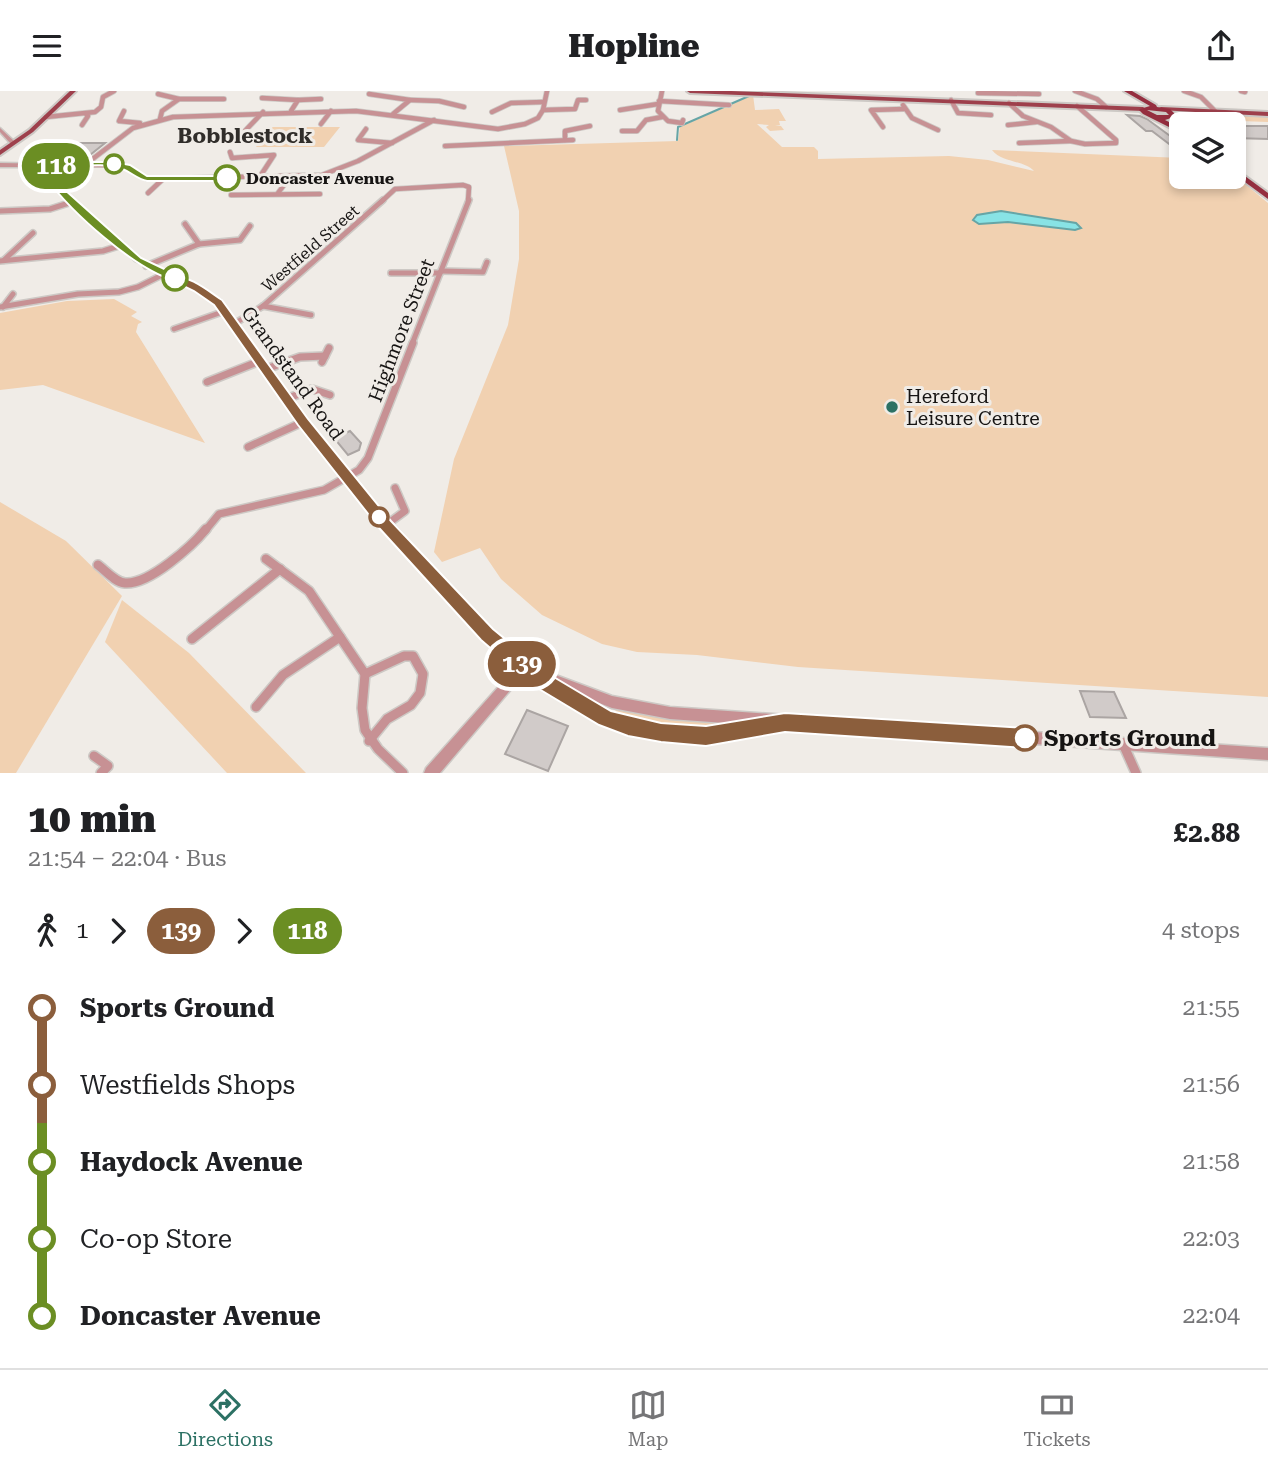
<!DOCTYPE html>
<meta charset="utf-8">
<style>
:root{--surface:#fff;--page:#f2f2f2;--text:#202124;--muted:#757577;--line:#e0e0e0;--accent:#2c7164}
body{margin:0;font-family:"Roboto Serif",serif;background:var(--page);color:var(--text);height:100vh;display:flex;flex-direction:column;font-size:26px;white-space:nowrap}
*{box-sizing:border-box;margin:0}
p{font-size:23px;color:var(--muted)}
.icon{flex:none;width:38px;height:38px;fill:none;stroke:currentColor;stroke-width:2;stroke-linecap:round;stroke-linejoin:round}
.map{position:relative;height:682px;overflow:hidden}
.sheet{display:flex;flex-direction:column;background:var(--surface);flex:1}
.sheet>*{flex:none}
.badge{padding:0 14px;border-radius:23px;font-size:24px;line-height:46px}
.fabs{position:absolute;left:1169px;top:21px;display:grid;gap:14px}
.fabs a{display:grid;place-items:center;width:77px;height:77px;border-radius:10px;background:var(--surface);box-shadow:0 4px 10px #0003;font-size:35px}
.map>.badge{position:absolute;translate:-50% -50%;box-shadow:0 0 0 4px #fff}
.legs{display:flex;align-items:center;gap:10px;height:77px;padding:0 28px;font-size:23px}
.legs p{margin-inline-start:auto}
.headline{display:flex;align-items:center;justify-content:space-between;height:119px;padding:0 28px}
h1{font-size:38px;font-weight:800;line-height:52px}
ul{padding:0 28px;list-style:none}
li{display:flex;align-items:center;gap:24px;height:77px;font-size:26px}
li i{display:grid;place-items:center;width:10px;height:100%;margin:0 9px;background:currentColor}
li i::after{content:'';width:18px;height:18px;margin:-9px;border:5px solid;border-radius:50%;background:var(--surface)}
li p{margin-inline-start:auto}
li:first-child i{background:linear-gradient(#0000 50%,currentColor 0)}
li:last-child i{background:linear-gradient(currentColor 50%,#0000 0)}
header{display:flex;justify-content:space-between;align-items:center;height:91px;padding:0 28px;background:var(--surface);font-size:32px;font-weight:800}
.dock{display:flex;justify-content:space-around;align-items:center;height:98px;border-top:2px solid var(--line);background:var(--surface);font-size:19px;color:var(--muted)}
.dock a{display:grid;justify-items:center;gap:4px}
.dock .on{color:var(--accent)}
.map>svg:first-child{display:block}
.green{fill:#f1d1b1}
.water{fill:#88e3e5;stroke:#66a5a6;stroke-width:2}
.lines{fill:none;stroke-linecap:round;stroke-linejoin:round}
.stream{stroke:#66a5a6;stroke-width:2}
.building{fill:#d1cbc9;stroke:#aba5a3;stroke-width:2}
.minor-far3-casing{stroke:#cdc9c5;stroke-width:6}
.minor-far2-casing{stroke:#cdc9c5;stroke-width:8}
.minor-far1-casing{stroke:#cdc9c5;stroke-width:10}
.minor-casing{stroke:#cdc9c5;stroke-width:12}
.tertiary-casing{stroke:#cdc9c5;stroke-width:3}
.primary-casing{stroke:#cdc9c5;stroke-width:4}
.trunk-casing{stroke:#cdc9c5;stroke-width:4}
.minor-far3{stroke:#c79194;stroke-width:4.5}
.minor-far2{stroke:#c79194;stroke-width:5}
.minor-far1{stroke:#c79194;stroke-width:7}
.minor{stroke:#c79194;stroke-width:9}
.tertiary{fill:#c79194;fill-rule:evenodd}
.primary{fill:#9e404c;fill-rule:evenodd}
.trunk{fill:#952e3f;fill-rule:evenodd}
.line-1{fill:#8b5e3c;stroke:#fff;stroke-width:2}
.line-2{fill:#6b8e23;stroke:#fff;stroke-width:2}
.stop-2-dot{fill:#fff;stroke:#6b8e23;stroke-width:3.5}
.poi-dot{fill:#2c7164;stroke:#f0ece7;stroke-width:2.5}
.stop-1-dot{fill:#fff;stroke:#8b5e3c;stroke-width:3.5}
.labels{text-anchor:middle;stroke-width:6;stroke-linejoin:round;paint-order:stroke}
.far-stop-label{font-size:16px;font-weight:bold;fill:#161413;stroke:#f0ece7;text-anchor:start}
.far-street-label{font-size:16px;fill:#161413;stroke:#f0ece7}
.street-label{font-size:19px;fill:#161413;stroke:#f0ece7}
.poi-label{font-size:19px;fill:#161413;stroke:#f0ece7;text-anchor:start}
.far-district-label{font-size:21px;font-weight:bold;fill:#302d2a;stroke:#f0ece7}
.near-stop-label{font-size:23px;font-weight:bold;fill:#161413;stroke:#f0ece7;text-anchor:start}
</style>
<header><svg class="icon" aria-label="menu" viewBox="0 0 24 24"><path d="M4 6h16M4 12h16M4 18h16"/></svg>Hopline<svg class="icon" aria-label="share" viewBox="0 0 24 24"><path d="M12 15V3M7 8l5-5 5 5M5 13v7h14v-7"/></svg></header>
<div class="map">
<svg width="1268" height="682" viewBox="0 0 1268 682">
<rect width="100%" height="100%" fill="#f0ece7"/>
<g class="green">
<path d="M753,4L755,19L779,18L786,30H779L780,34H775L781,35L784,39L770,40L766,36L769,34L757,33L782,56H814L818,60V68L949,65L988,69L1034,80C1024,69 1002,72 992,59L1181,67V86L1234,84L1268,112V606L798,576L697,564L637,561L602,553L542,524L501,488L480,457L442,471L434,461L454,368L508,234L519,168V120L504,55L678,50L680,36Z"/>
<polygon points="1203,24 1268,25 1268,31 1212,29 1206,33 1193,33 1189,29"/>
<polygon points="272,36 340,36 324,56 256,56"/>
<polygon points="114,208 137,221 131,225 142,231 138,233 136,241 205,352 43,294 0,299 0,222 67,210"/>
<polygon points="0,411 66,450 122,505 16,682 0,682"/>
<polygon points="122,509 189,562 306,682 227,682 105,551"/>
<polygon points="617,616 712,629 716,635 711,640 664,638 613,626"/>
</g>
<polygon class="water" points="1001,120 1076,132 1081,137 1075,139 1008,131 979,133 973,129 977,124"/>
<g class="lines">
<polyline class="stream" points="677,49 678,36 749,5"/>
</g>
<g class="building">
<polygon points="1127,24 1140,25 1147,28 1181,53 1181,62 1152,40 1146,40"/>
<polygon points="1234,35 1268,35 1268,48 1234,47"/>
<polygon points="57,52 105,52 90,64 75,64 68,69 46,70 42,63"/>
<polygon points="350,340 361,352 359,359 348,364 334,347"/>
<polygon points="1080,600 1114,601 1126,627 1090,626"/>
<polygon points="527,619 568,635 548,680 505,663"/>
</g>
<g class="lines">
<g class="minor-far3-casing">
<g id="minor-far3">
<polyline points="662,0 658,20 668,30 682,32 683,29"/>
<polyline points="1075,0 1097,8 1106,16"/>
<polyline points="1184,0 1201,6 1216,21"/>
<polyline points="1241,0 1245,1"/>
<polyline points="978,2 1039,3"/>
<polyline points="158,3 179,8 162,20 160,28"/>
<polyline points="369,3 410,9 393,23"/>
<polyline points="262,7 298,9 291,20"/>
<polyline points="179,8 224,8"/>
<polyline points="298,9 321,8"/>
<polyline points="410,9 439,10 464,16"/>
<polyline points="951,9 958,22 991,24"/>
<polyline points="659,10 729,14"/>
<polyline points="1009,12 1023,25 1051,36 1071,50 1085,53 1116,52 1116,49 1077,15"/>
<polyline points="903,14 912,27 938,39"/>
<polyline points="543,19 575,18 578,9 586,9"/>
<polyline points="620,19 658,13"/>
<polyline points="124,20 119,30 140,32"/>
<polyline points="492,21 511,12 544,11"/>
<polyline points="46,26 95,21 101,16 103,6 114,0"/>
<polyline points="321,33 331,20"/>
<polyline points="82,34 88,25 86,23"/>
<polyline points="1008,34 1036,31"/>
<polyline points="883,36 871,19 904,18"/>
<polyline points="366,38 358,49 392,52"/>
<polyline points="622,40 637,40 646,29 662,26"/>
<polyline points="202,46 243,42 263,21"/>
<polyline points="565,49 565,40 590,35"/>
<polyline points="1019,52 1071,50"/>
<polyline points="445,55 573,49"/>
<polyline points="230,61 232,67 274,64 259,87"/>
<polyline points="86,73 133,37 173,26 356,20 498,38 525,33 538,27 543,19 547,0"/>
<polyline points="57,74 123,74 147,88 322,84 358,70 434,29"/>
<polyline points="148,102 163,88"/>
<polyline points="278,102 290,86"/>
<polyline points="231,104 320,103"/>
<polyline points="381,111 395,98 463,94 469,96 468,111"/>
</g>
</g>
<g class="minor-far2-casing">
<g id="minor-far2">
<polyline points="0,120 50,118 72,111"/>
<polyline points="185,133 199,153"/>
<polyline points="4,169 33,142"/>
<polyline points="0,170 103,160 122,154"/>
<polyline points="146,175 199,153 240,149 250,135"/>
<polyline points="441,180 483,181 487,171"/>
<polyline points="391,182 440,182"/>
<polyline points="263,215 311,224"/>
<polyline points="0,216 78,203 119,201 138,196 164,183"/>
<polyline points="3,216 13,203"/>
<polyline points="234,233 263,215 383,109"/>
<polyline points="174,238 225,220"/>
<polyline points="412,253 469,109"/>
</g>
</g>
<g class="minor-far1-casing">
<g id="minor-far1">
<polyline points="322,271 329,257"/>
<polyline points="266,278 300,266 325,265"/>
<polyline points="207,291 260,270"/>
<polyline points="286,308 312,298 330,304"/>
<polyline points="248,356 303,331"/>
<polyline points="386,434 405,420 395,397"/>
<polyline points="205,440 219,423 324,399 359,379 368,367 413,252"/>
</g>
</g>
<g class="minor-casing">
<g id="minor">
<polyline points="266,468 309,500 365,583 362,617 365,639 378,658 403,682"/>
<path d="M98,474C106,480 115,491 125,492C149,494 192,455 206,438"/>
<polyline points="192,548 280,478"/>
<polyline points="365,583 404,565 413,565 423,583 420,602 411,614 387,628 369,650"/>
<polyline points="256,616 283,584 340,546"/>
<polyline points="1123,653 1136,682"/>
<polyline points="94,665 108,675 101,682"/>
</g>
</g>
<g class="tertiary-casing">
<g id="tertiary">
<polygon points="0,37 15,51 15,53 11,53 0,41"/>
<path d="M0,72L59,73L60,74L54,87L63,99L139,168L200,196L221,209L307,330L379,417L473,521L514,560L539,581L542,579L612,605L670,616L1268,657V669L787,636C772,640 755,643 740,645C655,658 590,638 524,583L440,682H424L426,677L516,576L485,547L447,508L354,401L290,319L215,213L196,198L135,170L59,101L48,87L54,76H0ZM566,599L612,617L670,628L739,633C673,642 623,635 566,599Z"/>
</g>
</g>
<g class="primary-casing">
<g id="primary">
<polygon points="70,0 76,0 33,41 0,64 0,59 29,39"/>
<polygon points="687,0 731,0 1143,16 1146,18 1143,20 690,2"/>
<polygon points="1161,16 1268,21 1268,25 1159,19 1159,17"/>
</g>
</g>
<g class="trunk-casing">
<g id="trunk">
<path d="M1124,0H1132L1156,14L1157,16L1170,18L1177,25L1165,29L1181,37V42L1143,23L1139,19L1140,18L1150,15ZM1147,19L1166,21L1169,24H1157Z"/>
<polygon points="1234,77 1268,102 1268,108 1234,83"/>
</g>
</g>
<use href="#minor-far3" class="minor-far3"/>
<use href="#minor-far2" class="minor-far2"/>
<use href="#minor-far1" class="minor-far1"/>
<use href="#minor" class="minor"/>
<use href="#tertiary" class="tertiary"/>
<use href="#primary" class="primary"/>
<use href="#trunk" class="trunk"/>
</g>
<path class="line-1" d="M171,185C189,184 207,199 222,209L308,328L391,430L493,538L547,582L611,620L661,632L706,635L785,622L1025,637L1032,640L1035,647L1032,654L1025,657L785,641L706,655L661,651L628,645L599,634L534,595L481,549L380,438L298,334L214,214L194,200L171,189Z"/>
<path class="line-2" d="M57,71H114L130,74L147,85H227L231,87L227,90H147C137,88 131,81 122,78C104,71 78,76 59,76L55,86L64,98L141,167L179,185V189L175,190C133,177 72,122 46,87L48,80Z"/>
<g class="stop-2-dot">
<circle cx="114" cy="73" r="9"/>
<circle cx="227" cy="87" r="12"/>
<circle cx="175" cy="187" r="12"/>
</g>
<circle class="poi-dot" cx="892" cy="316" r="7"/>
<g class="stop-1-dot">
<circle cx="379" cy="426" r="9"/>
<circle cx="1025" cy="647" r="12"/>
</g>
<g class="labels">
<g class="far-stop-label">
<text x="246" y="93">Doncaster Avenue</text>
</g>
<g class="far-street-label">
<text transform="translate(310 157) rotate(-41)" y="6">Westfield Street</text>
</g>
<g class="street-label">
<text transform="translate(401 239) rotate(-69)" y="7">Highmore Street</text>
<text transform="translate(293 282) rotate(54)" y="7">Grandstand Road</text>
</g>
<g class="poi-label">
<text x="906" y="312">Hereford<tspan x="906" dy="22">Leisure Centre</tspan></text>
</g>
<g class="far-district-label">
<text x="245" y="52">Bobblestock</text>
</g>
<g class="near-stop-label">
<text x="1044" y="655">Sports Ground</text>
</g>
</g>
</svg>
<div class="fabs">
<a><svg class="icon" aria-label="layers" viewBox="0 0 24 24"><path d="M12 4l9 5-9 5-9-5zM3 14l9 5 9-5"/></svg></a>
</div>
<b class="badge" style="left:522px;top:573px;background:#8b5e3c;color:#fff">139</b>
<b class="badge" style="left:56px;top:75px;background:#6b8e23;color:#fff">118</b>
</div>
<section class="sheet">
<div class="headline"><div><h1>10 min</h1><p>21:54 – 22:04 · Bus</p></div><b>£2.88</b></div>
<div class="legs"><svg class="icon" aria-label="walk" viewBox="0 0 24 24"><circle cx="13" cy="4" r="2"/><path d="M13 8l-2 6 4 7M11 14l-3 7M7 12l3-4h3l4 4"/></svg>1<svg class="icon" aria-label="forward" viewBox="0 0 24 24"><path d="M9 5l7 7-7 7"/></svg><b class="badge" style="background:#8b5e3c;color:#fff">139</b><svg class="icon" aria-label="forward" viewBox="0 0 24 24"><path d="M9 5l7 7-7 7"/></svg><b class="badge" style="background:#6b8e23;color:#fff">118</b><p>4 stops</p></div>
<ul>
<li><i style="color:#8b5e3c"></i><b>Sports Ground</b><p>21:55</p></li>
<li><i style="color:#8b5e3c"></i><span>Westfields Shops</span><p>21:56</p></li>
<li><i style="color:#6b8e23"></i><b>Haydock Avenue</b><p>21:58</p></li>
<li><i style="color:#6b8e23"></i><span>Co-op Store</span><p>22:03</p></li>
<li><i style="color:#6b8e23"></i><b>Doncaster Avenue</b><p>22:04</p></li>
</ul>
</section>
<nav class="dock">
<a class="on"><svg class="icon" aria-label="directions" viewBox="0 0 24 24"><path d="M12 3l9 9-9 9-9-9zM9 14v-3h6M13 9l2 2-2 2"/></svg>Directions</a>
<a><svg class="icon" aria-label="map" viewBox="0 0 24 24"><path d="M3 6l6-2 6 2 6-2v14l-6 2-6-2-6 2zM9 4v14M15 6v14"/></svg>Map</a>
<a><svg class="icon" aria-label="tickets" viewBox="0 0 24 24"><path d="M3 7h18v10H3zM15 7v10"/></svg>Tickets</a>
</nav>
